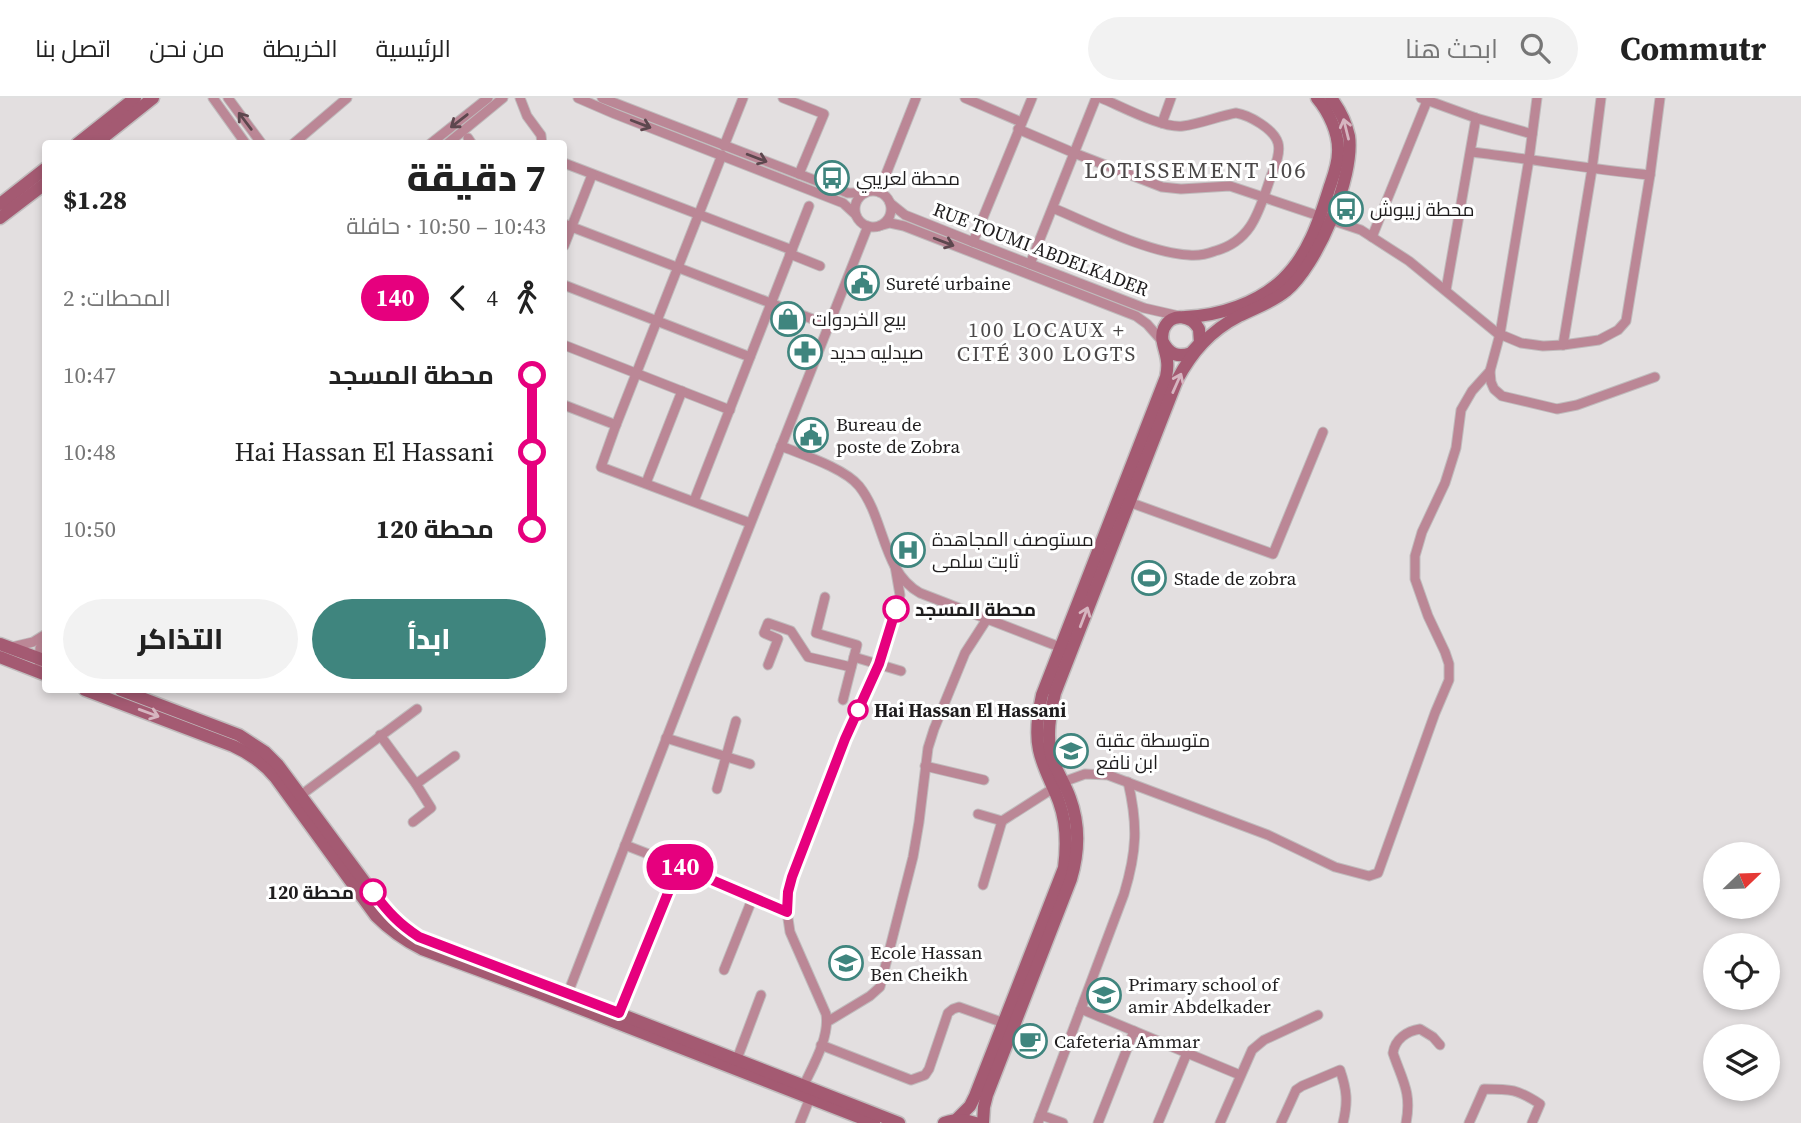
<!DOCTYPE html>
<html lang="ar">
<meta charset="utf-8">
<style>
:root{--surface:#fff;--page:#f2f2f2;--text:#222;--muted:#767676;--line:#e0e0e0;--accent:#3f857e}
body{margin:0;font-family:"Source Serif 4",Cairo,serif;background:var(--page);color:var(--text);direction:rtl;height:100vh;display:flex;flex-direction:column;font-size:26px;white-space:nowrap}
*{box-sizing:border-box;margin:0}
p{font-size:23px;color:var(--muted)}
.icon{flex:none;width:38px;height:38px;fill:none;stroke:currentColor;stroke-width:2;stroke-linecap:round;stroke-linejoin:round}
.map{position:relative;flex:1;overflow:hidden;direction:ltr}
.sheet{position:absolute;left:42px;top:42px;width:525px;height:553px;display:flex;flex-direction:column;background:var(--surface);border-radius:7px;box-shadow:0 4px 10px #0003;direction:rtl}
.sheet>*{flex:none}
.badge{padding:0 14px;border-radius:23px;font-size:24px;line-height:46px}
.needle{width:46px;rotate:67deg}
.buttons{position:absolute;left:1703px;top:744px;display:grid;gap:14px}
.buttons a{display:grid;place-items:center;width:77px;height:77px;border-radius:50%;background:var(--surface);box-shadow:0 4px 10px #0003;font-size:35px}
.map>.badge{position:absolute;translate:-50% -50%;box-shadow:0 0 0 4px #fff}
.legs{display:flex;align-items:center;gap:10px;height:77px;padding:0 21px;font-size:23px}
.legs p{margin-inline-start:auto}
.summary{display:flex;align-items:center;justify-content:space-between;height:119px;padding:0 21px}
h1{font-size:38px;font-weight:800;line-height:52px}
.primary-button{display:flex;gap:14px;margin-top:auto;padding:14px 21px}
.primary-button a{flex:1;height:80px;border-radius:42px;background:var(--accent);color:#fff;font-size:28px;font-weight:800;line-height:80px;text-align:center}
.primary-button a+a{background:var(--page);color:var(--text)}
ul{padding:0 21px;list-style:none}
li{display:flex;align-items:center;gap:24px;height:77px;font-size:26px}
li i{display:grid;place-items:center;width:10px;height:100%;margin:0 9px;background:currentColor}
li i::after{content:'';width:18px;height:18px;margin:-9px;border:5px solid;border-radius:50%;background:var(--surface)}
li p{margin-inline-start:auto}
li:first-child i{background:linear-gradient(#0000 50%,currentColor 0)}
li:last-child i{background:linear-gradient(currentColor 50%,#0000 0)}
header{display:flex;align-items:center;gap:42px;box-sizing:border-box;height:98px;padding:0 35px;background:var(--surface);border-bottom:2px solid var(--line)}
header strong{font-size:33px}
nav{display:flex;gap:38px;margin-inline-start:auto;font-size:24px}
.search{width:490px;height:63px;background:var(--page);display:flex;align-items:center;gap:18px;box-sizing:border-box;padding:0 24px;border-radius:38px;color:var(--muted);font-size:26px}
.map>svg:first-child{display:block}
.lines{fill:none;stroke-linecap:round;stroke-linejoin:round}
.street-casing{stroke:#c0bcbd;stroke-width:11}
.secondary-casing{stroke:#c0bcbd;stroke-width:15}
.street{stroke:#bb8796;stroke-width:9}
.secondary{stroke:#a45a72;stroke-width:12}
.oneway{stroke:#5d474e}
.oneway2{stroke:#d6b5c0}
.line-1-casing{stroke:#fff;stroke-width:16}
.line-1{stroke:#e6007e;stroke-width:10}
.stop-1-dot{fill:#fff;stroke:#e6007e;stroke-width:3.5}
.labels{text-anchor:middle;stroke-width:6;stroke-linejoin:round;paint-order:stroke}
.poi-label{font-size:19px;fill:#1f1d1e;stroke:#fff;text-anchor:start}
.street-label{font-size:19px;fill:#1f1d1e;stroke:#fff}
.stop-label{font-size:19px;font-weight:bold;fill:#1f1d1e;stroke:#fff;text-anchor:start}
.neighbourhood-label{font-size:21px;letter-spacing:2px;fill:#4a4747;stroke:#fff}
.quarter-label{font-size:23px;letter-spacing:2px;fill:#4a4747;stroke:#fff}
</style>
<header>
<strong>Commutr</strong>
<div class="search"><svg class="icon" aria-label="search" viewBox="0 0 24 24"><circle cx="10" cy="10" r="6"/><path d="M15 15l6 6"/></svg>ابحث هنا</div>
<nav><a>الرئيسية</a><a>الخريطة</a><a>من نحن</a><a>اتصل بنا</a></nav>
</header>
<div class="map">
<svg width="1801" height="1025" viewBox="0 0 1801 1025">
<rect width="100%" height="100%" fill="#e3dfe0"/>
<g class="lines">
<g class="street-casing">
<g id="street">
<polyline points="213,0 246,46"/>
<polyline points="228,0 262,46"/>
<polyline points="520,0 527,18 541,37 542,46"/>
<polyline points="578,0 615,16 843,105 856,117"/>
<polyline points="602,0 848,95 865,95"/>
<polyline points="783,0 824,16 799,76"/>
<polyline points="965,0 1021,24"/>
<polyline points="1421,0 1476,20 1532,36"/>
<polyline points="1537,0 1529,61 1500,236 1490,273 1491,284 1494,291 1502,298 1557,311 1577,307 1655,279"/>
<polyline points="1162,25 1171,0"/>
<polyline points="1018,31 1074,55 1162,89 1181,91 1230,88 1361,132 1409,163 1497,235 1521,245 1543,248 1563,247 1599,242 1618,232 1626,223 1650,77 1660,0"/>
<polyline points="468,40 472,46"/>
<polyline points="293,46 347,0"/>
<polyline points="430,46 488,0"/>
<polyline points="447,46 503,0"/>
<polyline points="724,48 743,0"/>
<path d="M1471,54C1531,61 1590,71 1650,77"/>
<polyline points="564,65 792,152"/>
<circle cx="873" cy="111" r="18"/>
<polyline points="879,94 916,0"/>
<polyline points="890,105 905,117 973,144 1144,210 1179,218"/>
<path d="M1053,110C1091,126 1149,155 1189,157C1198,158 1207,156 1215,153C1252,143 1259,113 1270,81C1274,70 1281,56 1278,45C1274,31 1249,17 1236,15C1219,18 1200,26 1183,28C1163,31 1121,8 1101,0"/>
<polyline points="564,126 828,227"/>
<polyline points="879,128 890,125 904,128 1136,218 1147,226 1162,243"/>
<polyline points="1372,139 1427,3"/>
<polyline points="973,144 1032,0"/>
<polyline points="564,148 592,77"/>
<polyline points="790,156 820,168"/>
<polyline points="1030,166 1096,0"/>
<polyline points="564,187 750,259"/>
<polyline points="1446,192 1476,20"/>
<polyline points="564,247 730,312"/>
<polyline points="1563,247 1592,71 1601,0"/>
<polyline points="564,307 616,327 601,369 750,425"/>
<polyline points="616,327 722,57"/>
<path d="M781,348C803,357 844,370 859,388C885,420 882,474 920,495L1065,551"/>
<polyline points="646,385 682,293"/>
<polyline points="694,403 809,108"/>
<polyline points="1126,403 1273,456 1323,334"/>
<polyline points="825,499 816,535 857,547 843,602"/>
<polyline points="46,541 40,550 39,574 46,570"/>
<polyline points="12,549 33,544 46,536"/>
<polyline points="854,559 901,573"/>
<polyline points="768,567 778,541 764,535 768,525 791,533 808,559 851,569"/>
<polyline points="380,637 416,686 431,710 413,724"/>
<polyline points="666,640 750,666"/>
<polyline points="925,668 984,682"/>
<polyline points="416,686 455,658"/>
<polyline points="717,691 736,623"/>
<polyline points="301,697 417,611"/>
<polyline points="978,716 1002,723 983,787"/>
<polyline points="1002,723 1063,684 1085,676 1108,677 1268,737 1335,769 1369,778 1378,775 1435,615 1449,582 1449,566 1445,554 1428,518 1415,481 1415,458 1422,434 1445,385 1456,350 1461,312 1472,293 1490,273"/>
<polyline points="625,747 705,778 787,814"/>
<polyline points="724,872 753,799"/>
<polyline points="568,895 694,569 868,128"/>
<polyline points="1081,911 1240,977"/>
<polyline points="619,915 679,768"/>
<polyline points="827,924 870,898 880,889 913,759 919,724 928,650 934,631 965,555 987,521"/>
<polyline points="821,947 911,982 925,977 929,971 948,915 953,911 959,909 1004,925"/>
<polyline points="737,961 761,897"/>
<path d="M802,991C812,969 830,940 826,916L790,834L787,814L788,794L845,641L879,566L886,546L900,497L895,468"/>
<polyline points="1041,1017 1063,1025"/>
<polyline points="800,1025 810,1000"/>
<path d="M1038,1025L1124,796C1137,753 1138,727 1128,684"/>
<polyline points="1098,1025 1134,933"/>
<polyline points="1158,1025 1187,955"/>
<polyline points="1220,1025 1252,952 1264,942 1318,917"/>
<path d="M1281,1025L1296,992L1302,988L1340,972C1347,992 1348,1004 1343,1025"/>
<path d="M1406,1025C1412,994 1402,982 1393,955C1395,941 1407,933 1420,931L1433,939L1440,947"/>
<path d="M1469,1025L1484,991C1511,991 1517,991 1540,1006L1532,1025"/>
</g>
</g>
<g class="secondary-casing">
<g id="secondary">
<polyline points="77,46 135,0"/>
<polyline points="95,46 153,0"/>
<polyline points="0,106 46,70"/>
<polyline points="0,120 46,85"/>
<path d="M1185,219C1219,218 1258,205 1283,181C1308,157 1319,123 1329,91C1333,79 1338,67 1338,54C1339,36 1329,14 1317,0"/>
<polyline points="0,546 46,563"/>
<polyline points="0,559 46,577"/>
<path d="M85,592L233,648C251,656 263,665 275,679L376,818C390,832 404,842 422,851L538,894L874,1025"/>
<polyline points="121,592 239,637 265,654 278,667 387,814 402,828 419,839 533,882 899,1025"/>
<path d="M957,1021L970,1008L975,998L1064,770C1067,747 1067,726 1059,704C1053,687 1043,671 1039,652C1035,634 1038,615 1042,597L1166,279C1167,274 1168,269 1167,263C1166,252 1159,241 1164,230C1172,213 1192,218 1199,231L1200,245L1191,255C1178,260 1169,256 1163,244"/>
<path d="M944,1025C956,1021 964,1021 975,1025"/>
<path d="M983,1025L984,1009L987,997L1071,781C1079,754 1080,727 1070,700C1065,686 1057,674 1052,660C1046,639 1050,616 1055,595L1177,282C1192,254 1210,233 1239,218C1255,210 1273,204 1286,193C1317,168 1355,78 1349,38C1346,24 1340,12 1331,0"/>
</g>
</g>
<use href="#street" class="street"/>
<use href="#secondary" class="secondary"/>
</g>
<defs><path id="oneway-shaft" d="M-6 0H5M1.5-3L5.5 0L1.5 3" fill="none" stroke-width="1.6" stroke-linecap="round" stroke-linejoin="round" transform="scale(1.75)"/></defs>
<g class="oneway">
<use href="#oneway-shaft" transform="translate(245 23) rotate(-127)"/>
<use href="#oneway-shaft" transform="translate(459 23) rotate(142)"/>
<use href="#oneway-shaft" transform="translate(641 26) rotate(21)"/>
<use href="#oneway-shaft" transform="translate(757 60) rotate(21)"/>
<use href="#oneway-shaft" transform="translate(944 144) rotate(21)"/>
</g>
<g class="oneway2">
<use href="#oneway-shaft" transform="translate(1346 31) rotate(-104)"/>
<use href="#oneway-shaft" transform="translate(1177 285) rotate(-66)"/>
<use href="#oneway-shaft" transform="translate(1084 519) rotate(-69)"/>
<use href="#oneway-shaft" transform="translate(149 615) rotate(20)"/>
</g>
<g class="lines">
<g class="line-1-casing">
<path id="line-1" d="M373,794C388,814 399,826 419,839L619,915L679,768L787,814L788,794L792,779L845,641L879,566L896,511"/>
</g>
<use href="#line-1" class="line-1"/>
</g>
<defs>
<g id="bus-ring" transform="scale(1.75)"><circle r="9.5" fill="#fff" stroke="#3f857e" stroke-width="1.5"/><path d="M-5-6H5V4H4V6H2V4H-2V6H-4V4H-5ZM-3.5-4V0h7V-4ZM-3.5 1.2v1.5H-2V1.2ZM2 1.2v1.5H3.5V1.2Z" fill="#3f857e"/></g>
<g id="civic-ring" transform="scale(1.75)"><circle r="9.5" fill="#fff" stroke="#3f857e" stroke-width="1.5"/><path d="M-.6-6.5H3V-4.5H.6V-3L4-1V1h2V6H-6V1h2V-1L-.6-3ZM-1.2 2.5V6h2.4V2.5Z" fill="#3f857e"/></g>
<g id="shop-ring" transform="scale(1.75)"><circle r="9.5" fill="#fff" stroke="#3f857e" stroke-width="1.5"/><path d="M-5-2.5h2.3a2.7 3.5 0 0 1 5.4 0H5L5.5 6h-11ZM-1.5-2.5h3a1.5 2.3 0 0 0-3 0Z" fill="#3f857e"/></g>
<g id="pharmacy-ring" transform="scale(1.75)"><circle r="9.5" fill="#fff" stroke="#3f857e" stroke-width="1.5"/><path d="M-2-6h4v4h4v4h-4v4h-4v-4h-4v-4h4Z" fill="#3f857e"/></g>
<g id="hospital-ring" transform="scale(1.75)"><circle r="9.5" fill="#fff" stroke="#3f857e" stroke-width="1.5"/><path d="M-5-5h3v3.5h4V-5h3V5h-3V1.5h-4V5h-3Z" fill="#3f857e"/></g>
<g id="stadium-ring" transform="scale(1.75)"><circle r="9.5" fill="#fff" stroke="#3f857e" stroke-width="1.5"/><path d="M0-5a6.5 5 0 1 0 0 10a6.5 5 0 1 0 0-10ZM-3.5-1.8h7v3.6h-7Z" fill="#3f857e"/></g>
<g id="school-ring" transform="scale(1.75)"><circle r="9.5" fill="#fff" stroke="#3f857e" stroke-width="1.5"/><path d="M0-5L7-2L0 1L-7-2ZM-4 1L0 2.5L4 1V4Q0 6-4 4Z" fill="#3f857e"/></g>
<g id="cafe-ring" transform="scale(1.75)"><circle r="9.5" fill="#fff" stroke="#3f857e" stroke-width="1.5"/><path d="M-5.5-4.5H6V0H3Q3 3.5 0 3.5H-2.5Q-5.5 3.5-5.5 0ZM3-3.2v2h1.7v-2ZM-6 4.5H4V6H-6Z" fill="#3f857e"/></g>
</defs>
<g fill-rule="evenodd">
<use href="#bus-ring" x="832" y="80"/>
<use href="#bus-ring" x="1346" y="111"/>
<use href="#civic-ring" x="862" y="185"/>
<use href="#shop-ring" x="788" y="221"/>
<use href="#pharmacy-ring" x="805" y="254"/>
<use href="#civic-ring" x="811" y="337"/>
<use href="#hospital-ring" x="908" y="452"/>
<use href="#stadium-ring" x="1149" y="480"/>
<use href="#school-ring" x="1071" y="653"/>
<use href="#school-ring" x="846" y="865"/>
<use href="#school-ring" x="1104" y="897"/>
<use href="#cafe-ring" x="1030" y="943"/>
</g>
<g class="stop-1-dot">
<circle cx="896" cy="511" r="12"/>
<circle cx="858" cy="612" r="9"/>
<circle cx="373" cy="794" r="12"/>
</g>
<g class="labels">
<g class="poi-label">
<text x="856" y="87">محطة لعريبي</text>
<text x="1370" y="118">محطة زيبوش</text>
<text x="886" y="192">Sureté urbaine</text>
<text x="812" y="228">بيع الخردوات</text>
<text x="830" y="261">صيدليه حديد</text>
<text x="836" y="333">Bureau de<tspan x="836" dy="22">poste de Zobra</tspan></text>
<text x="932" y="448">مستوصف المجاهدة<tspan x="932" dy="22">ثابت سلمى</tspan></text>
<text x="1174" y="487">Stade de zobra</text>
<text x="1096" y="649">متوسطة عقبة<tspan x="1096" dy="22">ابن نافع</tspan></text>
<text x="870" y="861">Ecole Hassan<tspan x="870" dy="22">Ben Cheikh</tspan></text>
<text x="1128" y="893">Primary school of<tspan x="1128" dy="22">amir Abdelkader</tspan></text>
<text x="1054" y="950">Cafeteria Ammar</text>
</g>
<g class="street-label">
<text transform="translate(1041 151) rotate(21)" y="7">RUE TOUMI ABDELKADER</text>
</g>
<g class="stop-label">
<text x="915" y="518">محطة المسجد</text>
<text x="874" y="619">Hai Hassan El Hassani</text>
<text x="354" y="801" text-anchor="end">محطة 120</text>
</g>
<g class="neighbourhood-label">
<text x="1047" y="239">100 LOCAUX +<tspan x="1047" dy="24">CITÉ 300 LOGTS</tspan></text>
</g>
<g class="quarter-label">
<text x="1196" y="80">LOTISSEMENT 106</text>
</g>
</g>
</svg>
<div class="buttons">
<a><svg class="needle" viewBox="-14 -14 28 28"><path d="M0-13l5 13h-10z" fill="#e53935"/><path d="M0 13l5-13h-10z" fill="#767676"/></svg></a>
<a><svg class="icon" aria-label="locate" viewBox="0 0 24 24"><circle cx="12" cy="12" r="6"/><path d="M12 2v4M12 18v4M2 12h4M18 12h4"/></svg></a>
<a><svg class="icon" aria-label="layers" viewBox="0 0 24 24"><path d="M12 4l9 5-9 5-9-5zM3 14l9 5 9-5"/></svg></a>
</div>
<b class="badge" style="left:680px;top:769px;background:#e6007e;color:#fff">140</b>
<section class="sheet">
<div class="summary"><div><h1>7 دقيقة</h1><p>10:43 – 10:50 · حافلة</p></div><b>$1.28</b></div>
<div class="legs"><svg class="icon" aria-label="walk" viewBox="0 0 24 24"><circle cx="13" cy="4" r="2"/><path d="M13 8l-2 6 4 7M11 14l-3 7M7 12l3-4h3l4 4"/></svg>4<svg class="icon" aria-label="back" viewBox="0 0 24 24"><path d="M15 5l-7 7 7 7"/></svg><b class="badge" style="background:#e6007e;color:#fff">140</b><p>المحطات: 2</p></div>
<ul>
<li><i style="color:#e6007e"></i><b>محطة المسجد</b><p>10:47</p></li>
<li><i style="color:#e6007e"></i><span>Hai Hassan El Hassani</span><p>10:48</p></li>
<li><i style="color:#e6007e"></i><b>محطة 120</b><p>10:50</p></li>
</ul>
<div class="primary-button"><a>ابدأ</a><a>التذاكر</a></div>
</section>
</div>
